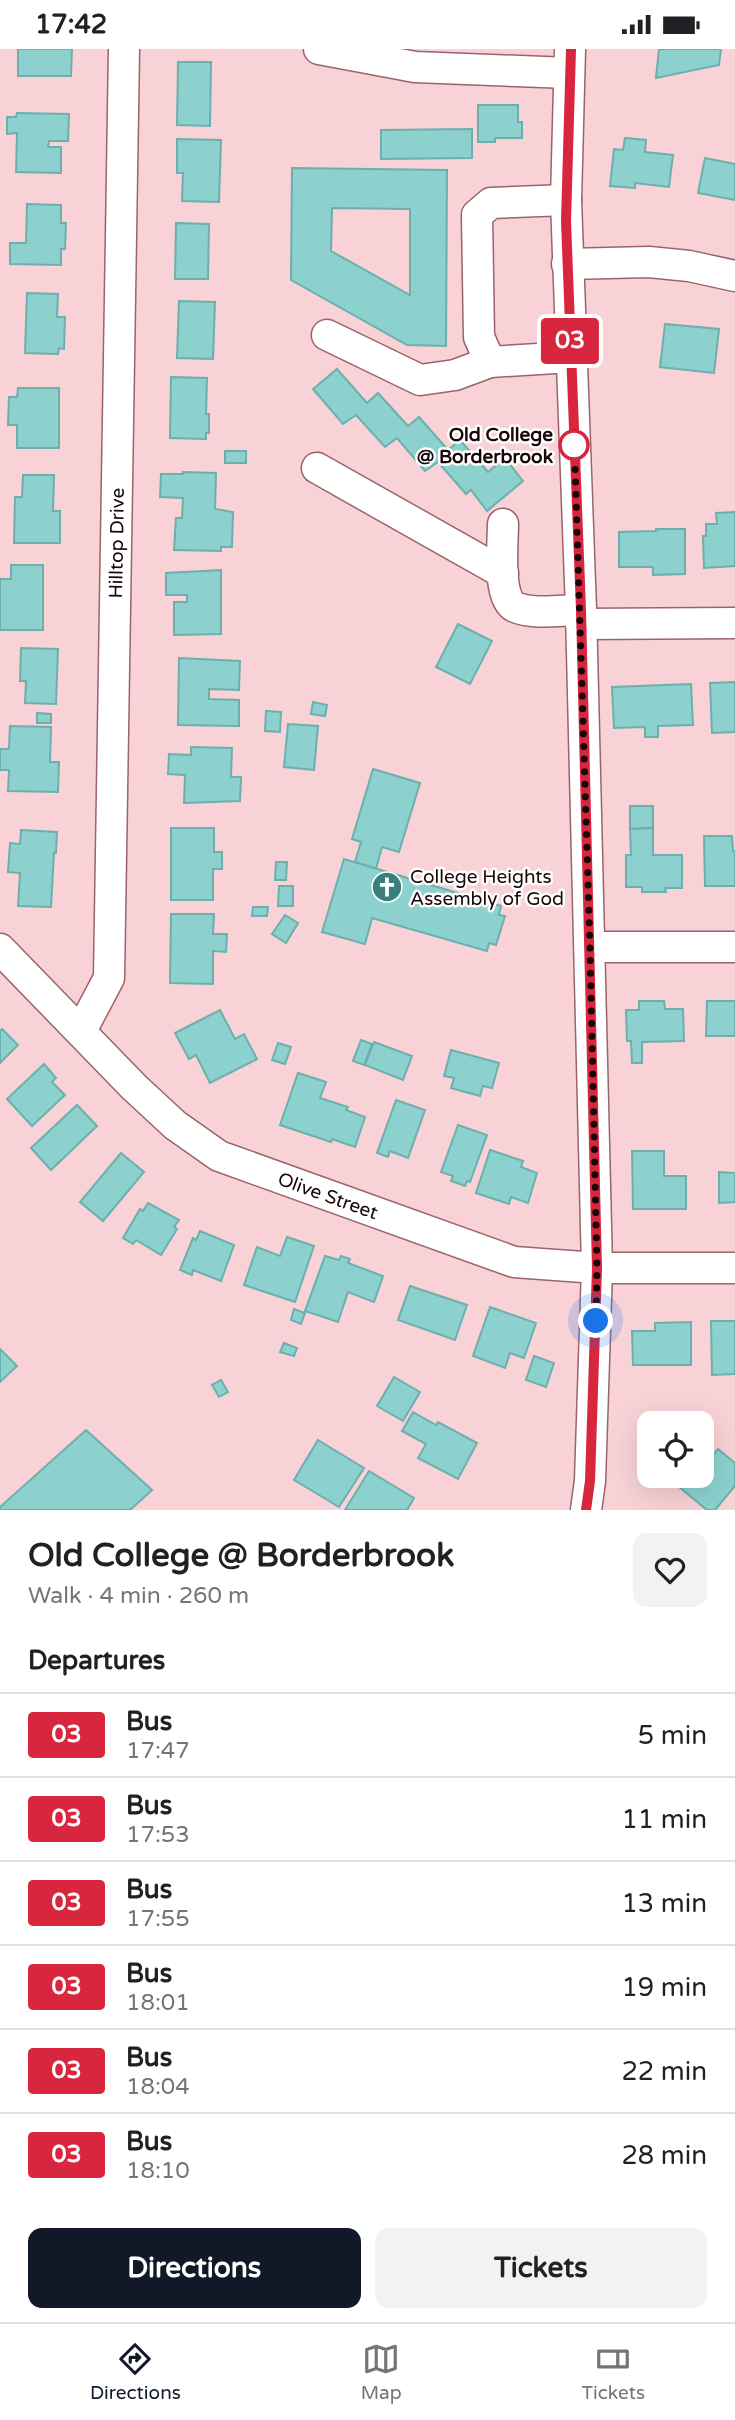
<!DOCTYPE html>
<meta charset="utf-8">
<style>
:root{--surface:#fff;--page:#f2f2f2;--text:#202124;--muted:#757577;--line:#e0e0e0;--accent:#111827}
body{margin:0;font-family:"Varela Round",sans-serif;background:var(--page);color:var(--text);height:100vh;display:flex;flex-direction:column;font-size:26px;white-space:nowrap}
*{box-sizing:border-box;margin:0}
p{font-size:23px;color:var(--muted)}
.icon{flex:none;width:38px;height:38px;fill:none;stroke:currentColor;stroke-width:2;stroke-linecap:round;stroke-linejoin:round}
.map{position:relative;height:1461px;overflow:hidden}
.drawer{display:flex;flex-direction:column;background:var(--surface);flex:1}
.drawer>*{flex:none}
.badge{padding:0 14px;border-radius:5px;font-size:24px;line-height:46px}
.buttons{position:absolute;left:637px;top:1362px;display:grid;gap:14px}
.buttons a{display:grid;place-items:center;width:77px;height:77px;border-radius:14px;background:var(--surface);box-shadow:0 7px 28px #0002;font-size:35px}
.you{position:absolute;width:35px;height:35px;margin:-18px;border:5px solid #fff;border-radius:50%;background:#1a73e8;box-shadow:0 0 0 10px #1a73e833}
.map>.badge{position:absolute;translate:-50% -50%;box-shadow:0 0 0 4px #fff}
h2{padding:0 28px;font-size:26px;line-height:63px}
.round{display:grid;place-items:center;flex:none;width:74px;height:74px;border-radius:14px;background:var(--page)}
.headline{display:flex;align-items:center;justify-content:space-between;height:119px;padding:0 28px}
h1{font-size:33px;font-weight:800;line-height:52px}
.primary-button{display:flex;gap:14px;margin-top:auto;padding:14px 28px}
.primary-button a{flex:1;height:80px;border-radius:14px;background:var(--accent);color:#fff;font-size:28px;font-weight:800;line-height:80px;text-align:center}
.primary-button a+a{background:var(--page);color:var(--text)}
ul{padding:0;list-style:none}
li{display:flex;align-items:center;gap:21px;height:84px;padding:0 28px;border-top:2px solid var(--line)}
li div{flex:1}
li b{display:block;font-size:26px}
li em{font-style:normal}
li .badge{min-width:77px;font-weight:700;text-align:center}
.status{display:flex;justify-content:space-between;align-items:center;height:49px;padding:0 35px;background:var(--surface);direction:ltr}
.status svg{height:19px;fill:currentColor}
.tab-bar{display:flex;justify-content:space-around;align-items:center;height:98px;border-top:2px solid var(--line);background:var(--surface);font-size:19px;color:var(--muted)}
.tab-bar a{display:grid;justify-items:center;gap:4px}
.tab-bar .current{color:var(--accent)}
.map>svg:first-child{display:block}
.building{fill:#8cd1ce;stroke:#6bb0ad;stroke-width:2;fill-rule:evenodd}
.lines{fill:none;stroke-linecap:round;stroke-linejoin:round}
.minor-casing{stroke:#9a646a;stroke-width:33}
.minor{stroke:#fff;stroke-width:30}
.line-casing{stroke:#fff;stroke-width:16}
.line{stroke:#d7263d;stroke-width:10}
.walk{stroke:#180608;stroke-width:7;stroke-dasharray:0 12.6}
.stop-dot{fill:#fff;stroke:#d7263d;stroke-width:3.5}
.labels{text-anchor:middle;stroke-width:5;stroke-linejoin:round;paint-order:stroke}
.stop-label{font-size:19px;font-weight:bold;fill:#180608;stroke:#fefefe;text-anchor:end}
.street-label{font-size:19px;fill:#180608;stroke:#fefefe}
.poi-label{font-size:19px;fill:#180608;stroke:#fefefe;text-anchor:start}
</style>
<div class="status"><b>17:42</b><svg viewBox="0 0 49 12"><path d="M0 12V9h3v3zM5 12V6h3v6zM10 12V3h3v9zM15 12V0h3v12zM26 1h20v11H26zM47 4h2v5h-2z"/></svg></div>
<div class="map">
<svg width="735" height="1461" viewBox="0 0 735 1461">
<rect width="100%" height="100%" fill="#f8d2d6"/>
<g class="building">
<polygon points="18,0 72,0 71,27 18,27"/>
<polygon points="659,0 721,0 719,16 656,29"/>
<polygon points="178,13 211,13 210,77 177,76"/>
<polygon points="478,56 518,56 518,73 522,73 522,89 495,89 495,93 478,93"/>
<polygon points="17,64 69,65 68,92 49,92 48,98 61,98 61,124 16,123 17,84 7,85 7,68 16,68"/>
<polygon points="472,80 472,109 381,110 381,81"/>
<polygon points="625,89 646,91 645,103 673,106 669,138 635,134 635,139 610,137 614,100 623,101"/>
<polygon points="177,90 221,91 219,153 182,152 183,124 177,124"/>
<polygon points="705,109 735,115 735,151 698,144"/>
<path d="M292,119L447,121L446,297L407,296L291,231ZM332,159L410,160V246L331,202Z"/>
<polygon points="27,155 61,156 61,174 66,174 65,200 61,200 61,216 10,215 10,194 26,194"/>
<polygon points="176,174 209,175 208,230 175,230"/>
<polygon points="27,244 58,245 57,268 65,268 64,300 59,299 58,305 25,304"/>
<polygon points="179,252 215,253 213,310 177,309"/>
<polygon points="665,275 719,280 714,324 660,318"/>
<polygon points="337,320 367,354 378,344 408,377 419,368 448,401 460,391 488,423 505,409 523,432 487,462 471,441 466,445 438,413 425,422 397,389 385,398 356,366 343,375 313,340"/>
<polygon points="171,328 207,329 206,365 209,365 209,384 206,384 206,390 170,389"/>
<polygon points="18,339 59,339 59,399 17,399 17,376 8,376 9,348 17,348"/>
<rect x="225" y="402" width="21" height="12"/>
<polygon points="183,423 216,424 215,460 233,463 232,498 221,498 221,502 174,501 176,469 182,469 183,449 160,448 161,425 183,425"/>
<polygon points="23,426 54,426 53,462 60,462 60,494 14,494 15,448 22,448"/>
<polygon points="735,463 735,517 704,519 703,487 706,487 706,475 717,475 716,464"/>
<polygon points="656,480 685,480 685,525 653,526 653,518 619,518 619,483 656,482"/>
<polygon points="11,516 43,516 43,581 0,581 0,530 11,530"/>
<polygon points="221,521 221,585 174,586 174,553 187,553 187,546 166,546 166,524"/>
<polygon points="458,575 492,592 470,635 436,618"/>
<polygon points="21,599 58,600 56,655 25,654 26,632 20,632"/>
<polygon points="179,609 240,612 239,641 209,640 209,650 239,651 239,677 178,676"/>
<polygon points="735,633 735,683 712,684 710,634"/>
<polygon points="691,635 693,676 658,677 658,688 645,688 645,678 614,679 612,638"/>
<polygon points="313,653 327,656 325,667 311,665"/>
<polygon points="266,662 281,663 280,683 265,682"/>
<polygon points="37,664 51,665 51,674 37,674"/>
<polygon points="288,675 318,677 314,721 284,718"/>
<polygon points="10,677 51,678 50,713 59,713 58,743 8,742 9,721 0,721 0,700 9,700"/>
<polygon points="191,698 232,699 231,728 241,728 240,752 184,754 185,726 168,725 169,705 191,706"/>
<polygon points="373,720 420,734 399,803 382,798 376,820 355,813 361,793 352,790"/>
<polygon points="630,757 653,757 653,779 630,780"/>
<polygon points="171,779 214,779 214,803 222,803 222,820 213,820 213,851 171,851"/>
<polygon points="653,779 653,806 682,806 682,839 665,839 666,843 642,843 642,838 626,838 626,806 631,806 630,780"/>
<polygon points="21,781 57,783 56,804 54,804 51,858 18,857 20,824 8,823 10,794 20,795"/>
<polygon points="704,787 732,787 733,802 735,802 735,837 705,837"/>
<polygon points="344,810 501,857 499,866 505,867 496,896 489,894 487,902 372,869 365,895 322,883"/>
<polygon points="276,813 287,813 286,831 275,831"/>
<polygon points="279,837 293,837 293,857 278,857"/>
<polygon points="253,858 268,858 267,867 252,867"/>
<polygon points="171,865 214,865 213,885 227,885 226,903 213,902 213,935 170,934"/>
<polygon points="285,866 298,874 286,894 272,885"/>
<polygon points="639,952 664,952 665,960 683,960 684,992 642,993 642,1014 632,1014 631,992 627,992 626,961 639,961"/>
<polygon points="707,952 735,952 735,987 706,987"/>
<polygon points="220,961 235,990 244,985 257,1010 210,1034 196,1006 189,1010 175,984"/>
<polygon points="2,980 18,996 0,1014 0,982"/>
<polygon points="361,991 372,995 364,1016 353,1012"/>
<polygon points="374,993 412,1007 403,1031 365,1016"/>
<polygon points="278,994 291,998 285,1015 272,1011"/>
<polygon points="451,1001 499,1014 492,1039 483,1037 480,1047 451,1039 454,1029 444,1027"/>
<polygon points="44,1015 56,1029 52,1033 65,1046 32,1077 7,1050"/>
<polygon points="298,1024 326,1033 320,1049 348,1058 346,1061 365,1068 355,1098 332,1090 331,1093 280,1076"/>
<polygon points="396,1051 425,1061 408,1109 390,1102 388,1108 377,1104"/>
<polygon points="77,1056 97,1077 51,1121 31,1099"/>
<polygon points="458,1076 487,1086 470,1133 467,1132 465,1137 451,1132 453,1127 441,1123"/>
<polygon points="490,1101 523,1112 521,1118 537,1124 528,1154 511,1148 509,1155 476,1144"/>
<polygon points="632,1102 664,1102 664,1127 686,1127 686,1160 633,1160"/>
<polygon points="121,1104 144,1123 103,1172 80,1153"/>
<polygon points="719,1123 735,1124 735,1153 719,1154"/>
<polygon points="148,1154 179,1171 174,1178 177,1180 161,1206 136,1191 133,1195 123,1189 140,1160 143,1162"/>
<polygon points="200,1182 234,1196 221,1232 193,1221 192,1226 180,1221 193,1189 196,1191"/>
<polygon points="287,1188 314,1197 295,1253 244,1236 257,1198 280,1207"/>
<polygon points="325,1207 339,1211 341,1207 350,1210 348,1214 383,1227 374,1253 348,1243 338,1273 305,1262"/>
<polygon points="410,1237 467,1256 455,1291 398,1271"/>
<polygon points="490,1258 536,1274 524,1309 510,1304 505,1319 473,1307"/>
<polygon points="294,1260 305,1264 301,1275 291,1271"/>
<polygon points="711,1272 735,1272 735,1325 712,1326"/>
<polygon points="691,1273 691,1316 633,1316 632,1282 655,1282 655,1274"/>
<polygon points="284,1294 297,1299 294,1307 280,1303"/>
<polygon points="0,1300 17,1317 0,1333"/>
<polygon points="534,1307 554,1314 546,1338 526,1331"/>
<polygon points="394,1328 420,1343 403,1372 377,1357"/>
<polygon points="221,1331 228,1343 219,1348 212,1336"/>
<polygon points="413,1363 436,1376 438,1373 477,1394 458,1430 418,1409 426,1395 402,1382"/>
<polygon points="86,1381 152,1441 130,1461 0,1461 0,1458"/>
<polygon points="318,1391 364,1419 339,1458 294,1431"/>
<polygon points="718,1400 735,1414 735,1437 715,1461 707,1461 667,1428 702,1426 702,1413 705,1416"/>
<polygon points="369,1422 414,1449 407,1461 345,1461"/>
</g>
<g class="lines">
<g class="minor-casing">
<g id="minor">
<polyline points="319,0 415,18 569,24"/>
<polyline points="570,0 566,151 581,561 597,1219 590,1432 586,1461"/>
<polyline points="566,151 491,154 477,166 479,288 490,313 571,308"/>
<polyline points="567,215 649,213 689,217 735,227"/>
<polyline points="327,286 420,331 455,326 490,313"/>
<polyline points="317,419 503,524"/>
<path d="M503,475C503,493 497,550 515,558C533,566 561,561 581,561"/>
<polyline points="581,575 735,574"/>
<polyline points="590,898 735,898"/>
<path id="s1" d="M0,900L134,1038L175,1076L219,1107L514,1213L597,1219H735"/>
<path id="s2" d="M81,982L109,929L124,0"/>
</g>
</g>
<use href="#minor" class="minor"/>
</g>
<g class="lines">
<g class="line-casing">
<polyline id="line" points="571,0 566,172 581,561 597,1219 590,1432 586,1461"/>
</g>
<use href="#line" class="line"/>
<polyline class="walk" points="574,396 574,383 590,898 597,1219 596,1272"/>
</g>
<defs>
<g id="church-disc" transform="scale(1.575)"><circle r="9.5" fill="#38807e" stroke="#fefefe"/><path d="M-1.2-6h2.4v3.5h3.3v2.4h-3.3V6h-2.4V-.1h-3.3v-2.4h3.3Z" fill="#fff"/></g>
</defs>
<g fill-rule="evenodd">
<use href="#church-disc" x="387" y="838"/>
</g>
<circle class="stop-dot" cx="574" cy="396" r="14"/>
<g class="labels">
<g class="stop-label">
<text x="553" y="392">Old College<tspan x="553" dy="22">@ Borderbrook</tspan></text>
</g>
<g class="street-label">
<text dy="7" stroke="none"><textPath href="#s2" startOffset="495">Hilltop Drive</textPath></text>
<text dy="7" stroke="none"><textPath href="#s1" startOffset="418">Olive Street</textPath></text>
</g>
<g class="poi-label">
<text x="410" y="834">College Heights<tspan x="410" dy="22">Assembly of God</tspan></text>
</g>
</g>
</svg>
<div class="buttons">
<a><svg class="icon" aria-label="locate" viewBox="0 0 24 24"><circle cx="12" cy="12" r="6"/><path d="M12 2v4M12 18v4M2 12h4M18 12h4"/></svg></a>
</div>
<div class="you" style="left:596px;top:1272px"></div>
<b class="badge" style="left:570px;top:292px;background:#d7263d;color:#fff">03</b>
</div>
<section class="drawer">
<div class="headline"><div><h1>Old College @ Borderbrook</h1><p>Walk · 4 min · 260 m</p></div><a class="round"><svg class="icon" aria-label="heart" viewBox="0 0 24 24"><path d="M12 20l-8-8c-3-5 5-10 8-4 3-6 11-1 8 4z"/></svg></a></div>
<h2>Departures</h2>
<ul>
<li><span class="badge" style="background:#d7263d;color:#fff">03</span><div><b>Bus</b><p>17:47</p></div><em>5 min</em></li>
<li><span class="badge" style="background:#d7263d;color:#fff">03</span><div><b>Bus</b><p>17:53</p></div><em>11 min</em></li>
<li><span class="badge" style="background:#d7263d;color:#fff">03</span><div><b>Bus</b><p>17:55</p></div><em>13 min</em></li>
<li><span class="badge" style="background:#d7263d;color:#fff">03</span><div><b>Bus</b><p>18:01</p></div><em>19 min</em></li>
<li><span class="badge" style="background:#d7263d;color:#fff">03</span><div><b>Bus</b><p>18:04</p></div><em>22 min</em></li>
<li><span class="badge" style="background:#d7263d;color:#fff">03</span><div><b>Bus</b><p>18:10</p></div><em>28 min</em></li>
</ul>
<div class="primary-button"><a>Directions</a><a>Tickets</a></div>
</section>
<nav class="tab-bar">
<a class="current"><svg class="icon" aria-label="directions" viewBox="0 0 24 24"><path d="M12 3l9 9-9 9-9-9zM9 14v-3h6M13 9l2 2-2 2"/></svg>Directions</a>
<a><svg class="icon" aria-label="map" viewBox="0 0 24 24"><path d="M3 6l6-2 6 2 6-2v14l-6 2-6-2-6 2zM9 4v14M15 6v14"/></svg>Map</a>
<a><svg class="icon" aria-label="tickets" viewBox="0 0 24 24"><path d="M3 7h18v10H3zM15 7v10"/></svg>Tickets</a>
</nav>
